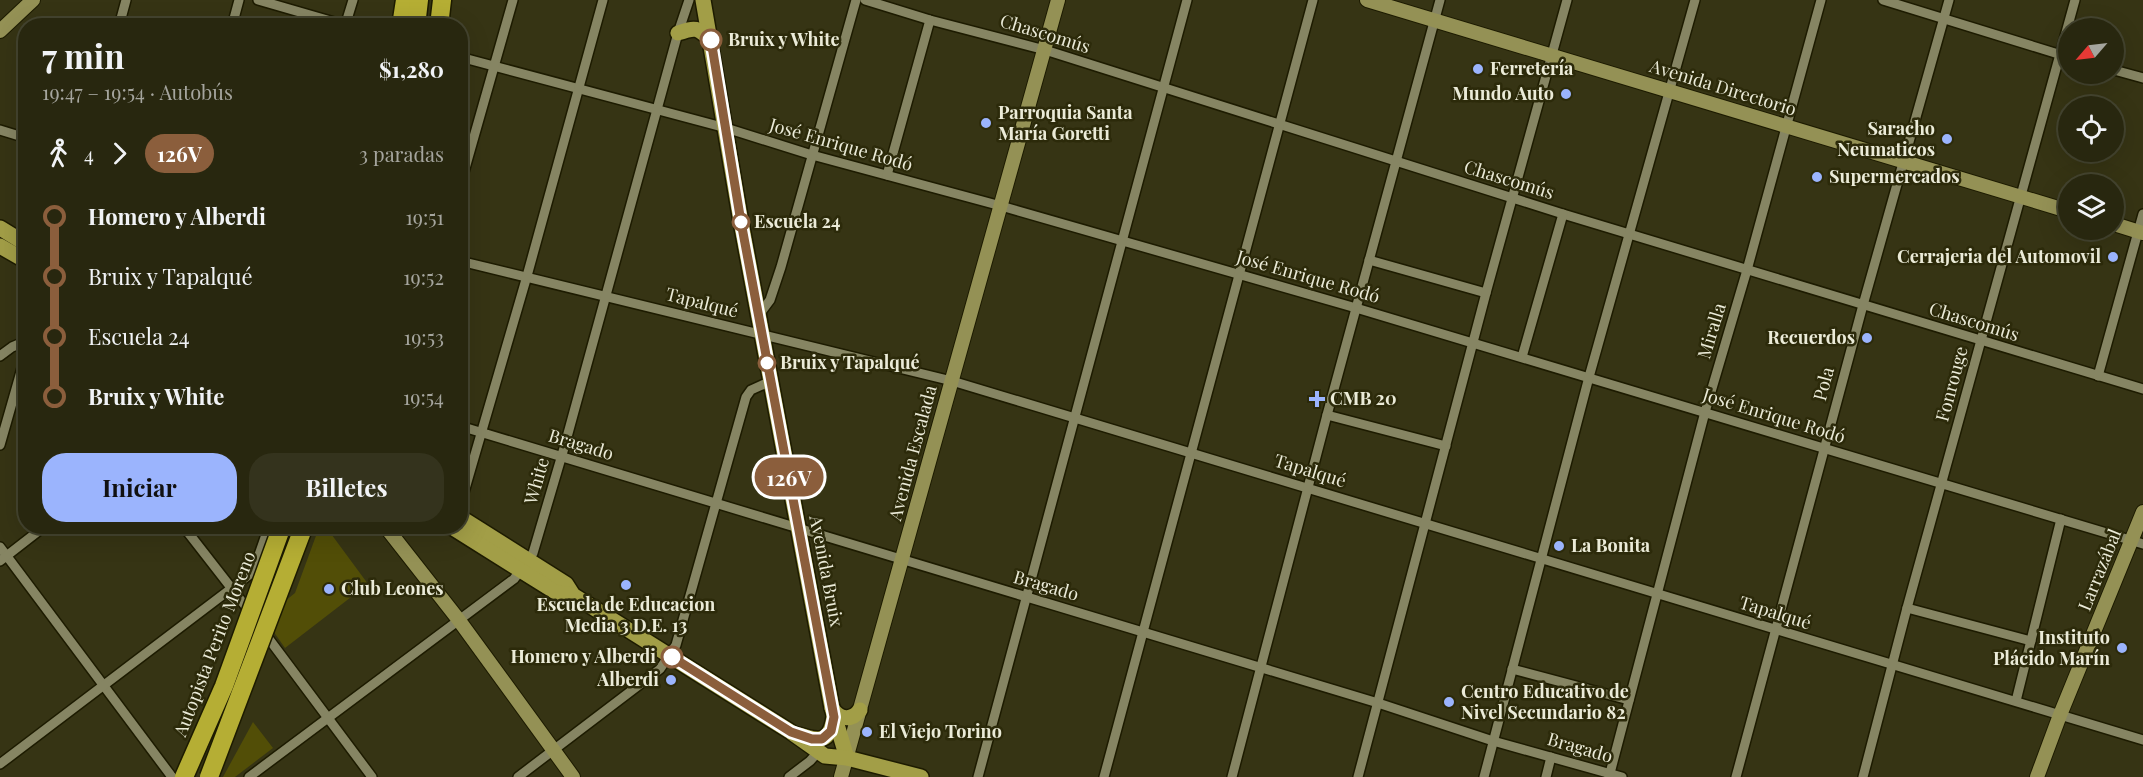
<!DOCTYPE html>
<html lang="es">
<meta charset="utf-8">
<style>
:root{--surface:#28270f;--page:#34331d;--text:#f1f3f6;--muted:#a5a59e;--line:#44442f;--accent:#9bb4fd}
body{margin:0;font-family:"Playfair Display",serif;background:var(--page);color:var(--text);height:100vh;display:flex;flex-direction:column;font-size:22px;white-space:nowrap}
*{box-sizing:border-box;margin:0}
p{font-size:20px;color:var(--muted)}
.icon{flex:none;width:33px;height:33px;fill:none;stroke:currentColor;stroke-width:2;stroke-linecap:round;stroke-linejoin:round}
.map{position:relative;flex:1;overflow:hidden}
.panel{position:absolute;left:18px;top:18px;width:450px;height:516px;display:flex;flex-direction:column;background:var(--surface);border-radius:24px;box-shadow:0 6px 24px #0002,0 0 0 2px var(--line)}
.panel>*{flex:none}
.badge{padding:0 12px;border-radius:20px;font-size:21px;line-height:39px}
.needle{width:39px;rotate:242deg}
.fabs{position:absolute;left:2058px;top:18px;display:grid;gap:12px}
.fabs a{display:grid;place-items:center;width:66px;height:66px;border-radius:50%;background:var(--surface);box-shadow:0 6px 24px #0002,0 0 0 2px var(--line);font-size:30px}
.map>.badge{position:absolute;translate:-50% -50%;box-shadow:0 0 0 3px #fff}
.legs{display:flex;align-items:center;gap:9px;height:66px;padding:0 24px;font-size:20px}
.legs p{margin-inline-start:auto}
.overview{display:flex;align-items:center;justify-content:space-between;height:102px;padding:0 24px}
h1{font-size:33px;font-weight:700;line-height:45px}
.cta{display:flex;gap:12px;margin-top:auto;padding:12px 24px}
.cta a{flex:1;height:69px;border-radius:24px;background:var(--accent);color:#111;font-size:24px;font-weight:700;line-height:69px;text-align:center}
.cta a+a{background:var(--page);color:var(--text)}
ul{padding:0 24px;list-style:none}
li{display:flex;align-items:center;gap:21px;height:60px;font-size:22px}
li i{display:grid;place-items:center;width:9px;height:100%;margin:0 8px;background:currentColor}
li i::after{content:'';width:15px;height:15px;margin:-8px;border:4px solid;border-radius:50%;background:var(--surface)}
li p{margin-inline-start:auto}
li:first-child i{background:linear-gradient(#0000 50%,currentColor 0)}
li:last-child i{background:linear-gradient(currentColor 50%,#0000 0)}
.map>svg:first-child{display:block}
.green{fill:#524e07}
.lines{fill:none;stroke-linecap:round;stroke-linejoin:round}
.street-casing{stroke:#1d1b00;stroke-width:12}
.secondary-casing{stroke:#1d1b00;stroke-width:16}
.primary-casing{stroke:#1d1b00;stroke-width:18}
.highway-casing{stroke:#1d1b00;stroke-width:21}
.street{stroke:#868563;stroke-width:9}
.secondary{stroke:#949155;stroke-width:14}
.primary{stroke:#a29e47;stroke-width:15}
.highway{stroke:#b5ae34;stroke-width:18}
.highway-bridge-casing{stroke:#1d1b00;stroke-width:21;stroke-linecap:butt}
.highway-bridge{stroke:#b5ae34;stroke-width:18}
.line-1-casing{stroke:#fff;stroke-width:14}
.line-1{stroke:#8b5e3c;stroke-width:9}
.stop-1-dot{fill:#fff;stroke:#8b5e3c;stroke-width:3}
.poi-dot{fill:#9bb4fd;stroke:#2c2a0a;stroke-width:2}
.labels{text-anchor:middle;stroke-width:5;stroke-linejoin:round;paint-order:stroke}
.street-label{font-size:18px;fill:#ebebd8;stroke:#2c2a0a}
.stop-label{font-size:18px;font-weight:bold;fill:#ebebd8;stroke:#2c2a0a;text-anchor:start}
.poi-label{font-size:18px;font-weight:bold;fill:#ebebd8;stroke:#2c2a0a;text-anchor:start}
</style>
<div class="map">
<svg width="2143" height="777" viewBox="0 0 2143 777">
<rect width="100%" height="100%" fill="#363414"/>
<g class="green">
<polygon points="326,527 368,584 285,648 264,618 295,593 317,533"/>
<polygon points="253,722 273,748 235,777 223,777"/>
</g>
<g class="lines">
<g class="street-casing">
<g id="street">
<polyline points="258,0 348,26"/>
<polyline points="865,0 930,20 1045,50 1563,214 2143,389"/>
<polyline points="1883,0 2068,57"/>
<polyline points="119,26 126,0"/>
<polyline points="232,26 239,0"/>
<polyline points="345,26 353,0"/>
<polyline points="460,57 726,128 812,155 1001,206 1356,308 2143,544"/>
<polyline points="2114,70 2143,78"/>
<polyline points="0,130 26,138"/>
<polyline points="887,175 930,20"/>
<polyline points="460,186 513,0"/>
<polyline points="1369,260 1486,293"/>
<polyline points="460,261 952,381 2143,740"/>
<polyline points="758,316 770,300 781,267 856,0"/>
<polyline points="0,356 12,347 26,341"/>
<polyline points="1522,357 1563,214"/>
<polyline points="2098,376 2143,214"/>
<polyline points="1327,415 1446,446"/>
<polyline points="460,426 1378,703 1493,741 1622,777"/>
<polyline points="0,445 26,354"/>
<polyline points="460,506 527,276 603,0"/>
<polyline points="183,526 250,612"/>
<polyline points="0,547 172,777"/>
<polyline points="0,561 45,526"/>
<polyline points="1907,608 2031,641"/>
<polyline points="263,631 372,777"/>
<polyline points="1512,669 1629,700"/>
<polyline points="2016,701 2061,519"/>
<polyline points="0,764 253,572 269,526"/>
<polyline points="249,777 514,579 533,553 564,448 678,33 689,0"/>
<polyline points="518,777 660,669 676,645 746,397 751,390 771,381"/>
<polyline points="789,777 810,761 818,752"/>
<polyline points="978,777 1187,0"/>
<polyline points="1104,777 1313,0"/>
<polyline points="1232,777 1327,415 1440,0"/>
<polyline points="1358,777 1486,293 1567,0"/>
<polyline points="1484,777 1589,377 1695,0"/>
<polyline points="1546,777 1551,757"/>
<polyline points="1609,777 1705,412 1747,270 1821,0"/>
<polyline points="1736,777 1863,305 1949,0"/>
<polyline points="1863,777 1907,608 2075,0"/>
</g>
</g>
<g class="secondary-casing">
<g id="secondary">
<polyline points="1367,0 2068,211"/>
<polyline points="0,31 33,0"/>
<polyline points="2114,224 2143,233"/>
<polyline points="385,526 458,619 573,777"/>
<polyline points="841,777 1058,0"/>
<polyline points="2037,777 2060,715 2143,512"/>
</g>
</g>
<g class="primary-casing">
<g id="primary">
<polyline points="703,0 741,222 832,708 847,758"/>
<path d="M678,33C696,27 697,27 711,40"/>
<polyline points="0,228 26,244"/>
<polyline points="0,246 26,261"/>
<polyline points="460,517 566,584 573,595 791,732 825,756 847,758 921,777"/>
<polyline points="450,526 557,593 573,595"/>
<path d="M832,708C839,720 852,721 860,710"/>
<path d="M799,735C821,742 830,742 834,717"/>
</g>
</g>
<g class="highway-casing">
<g id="highway">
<polyline points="401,26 405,0"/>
<polyline points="416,26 419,0"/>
<polyline points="439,26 442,0"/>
</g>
</g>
<use href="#street" class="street"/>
<use href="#secondary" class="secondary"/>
<use href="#primary" class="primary"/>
<use href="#highway" class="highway"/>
<g class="highway-bridge-casing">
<g id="highway-bridge">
<polyline points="184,777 224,686 282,526"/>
<polyline points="209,777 304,526"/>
</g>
</g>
<use href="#highway-bridge" class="highway-bridge"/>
</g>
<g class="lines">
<g class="line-1-casing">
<polyline id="line-1" points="672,657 791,732 812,739 822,739 831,731 834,717 741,222 711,40"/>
</g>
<use href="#line-1" class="line-1"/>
</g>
<g class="stop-1-dot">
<circle cx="711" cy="40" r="10"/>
<circle cx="741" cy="222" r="8"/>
<circle cx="767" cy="363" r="8"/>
<circle cx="672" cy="657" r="10"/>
</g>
<g class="poi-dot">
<circle cx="1478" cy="69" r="6"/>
<circle cx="1566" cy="94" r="6"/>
<circle cx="986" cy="123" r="6"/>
<circle cx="1947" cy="139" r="6"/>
<circle cx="1817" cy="177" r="6"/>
<circle cx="2113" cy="257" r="6"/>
<circle cx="1867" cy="338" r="6"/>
<path d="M1314 390h6v6h6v6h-6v6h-6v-6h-6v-6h6z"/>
<circle cx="1559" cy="546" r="6"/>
<circle cx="626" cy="585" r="6"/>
<circle cx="329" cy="589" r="6"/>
<circle cx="2122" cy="648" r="6"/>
<circle cx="671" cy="680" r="6"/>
<circle cx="1449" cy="702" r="6"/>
<circle cx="867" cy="732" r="6"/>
</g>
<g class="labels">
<g class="street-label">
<text transform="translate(1045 34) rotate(17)" y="6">Chascomús</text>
<text transform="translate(1723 88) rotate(17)" y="6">Avenida Directorio</text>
<text transform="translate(841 145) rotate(16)" y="6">José Enrique Rodó</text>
<text transform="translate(1509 180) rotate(17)" y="6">Chascomús</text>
<text transform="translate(1308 277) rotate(16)" y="6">José Enrique Rodó</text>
<text transform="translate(702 303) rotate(14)" y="6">Tapalqué</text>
<text transform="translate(1974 322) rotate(17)" y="6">Chascomús</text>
<text transform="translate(1712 331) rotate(-73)" y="6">Miralla</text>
<text transform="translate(1824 384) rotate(-75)" y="6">Pola</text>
<text transform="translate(1952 384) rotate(-75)" y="6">Fonrouge</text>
<text transform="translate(1774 416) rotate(17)" y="6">José Enrique Rodó</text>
<text transform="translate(581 445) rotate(17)" y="6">Bragado</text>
<text transform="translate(913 453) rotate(-75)" y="6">Avenida Escalada</text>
<text transform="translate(1310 471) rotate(17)" y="6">Tapalqué</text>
<text transform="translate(537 481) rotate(-74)" y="6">White</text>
<text transform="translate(2100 570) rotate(-68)" y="6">Larrazábal</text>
<text transform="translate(826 571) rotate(79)" y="6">Avenida Bruix</text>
<text transform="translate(1046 586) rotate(16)" y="6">Bragado</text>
<text transform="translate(1775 613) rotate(17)" y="6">Tapalqué</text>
<text transform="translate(215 644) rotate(-69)" y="6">Autopista Perito Moreno</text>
<text transform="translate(1580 748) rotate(16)" y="6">Bragado</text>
</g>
<g class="stop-label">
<text x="728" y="46">Bruix y White</text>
<text x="754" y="228">Escuela 24</text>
<text x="780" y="369">Bruix y Tapalqué</text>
<text x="656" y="663" text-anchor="end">Homero y Alberdi</text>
</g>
<g class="poi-label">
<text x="1490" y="75">Ferretería</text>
<text x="1554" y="100" text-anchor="end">Mundo Auto</text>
<text x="998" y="119">Parroquia Santa<tspan x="998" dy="21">María Goretti</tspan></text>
<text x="1935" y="135" text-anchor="end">Saracho<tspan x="1935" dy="21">Neumaticos</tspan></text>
<text x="1829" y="183">Supermercados</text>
<text x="2101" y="263" text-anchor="end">Cerrajeria del Automovil</text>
<text x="1855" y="344" text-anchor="end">Recuerdos</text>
<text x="1330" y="405">CMB 20</text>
<text x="1571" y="552">La Bonita</text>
<text x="341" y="595">Club Leones</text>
<text x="626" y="611" text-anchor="middle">Escuela de Educacion<tspan x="626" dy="21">Media 3 D.E. 13</tspan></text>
<text x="2110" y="644" text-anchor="end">Instituto<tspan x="2110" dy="21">Plácido Marín</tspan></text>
<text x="659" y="686" text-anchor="end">Alberdi</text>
<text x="1461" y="698">Centro Educativo de<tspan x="1461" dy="21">Nivel Secundario 82</tspan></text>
<text x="879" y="738">El Viejo Torino</text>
</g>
</g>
</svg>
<div class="fabs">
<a><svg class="needle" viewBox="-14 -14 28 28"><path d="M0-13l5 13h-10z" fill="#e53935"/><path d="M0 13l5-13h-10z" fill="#a5a59e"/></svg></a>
<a><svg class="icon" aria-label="locate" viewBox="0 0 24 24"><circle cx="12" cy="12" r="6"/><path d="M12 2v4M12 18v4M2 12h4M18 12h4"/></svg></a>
<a><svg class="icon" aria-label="layers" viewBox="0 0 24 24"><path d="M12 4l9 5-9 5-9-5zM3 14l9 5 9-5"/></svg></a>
</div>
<b class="badge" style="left:789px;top:477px;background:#8b5e3c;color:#fff">126V</b>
<section class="panel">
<div class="overview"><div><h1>7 min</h1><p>19:47 – 19:54 · Autobús</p></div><b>$1,280</b></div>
<div class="legs"><svg class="icon" aria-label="walk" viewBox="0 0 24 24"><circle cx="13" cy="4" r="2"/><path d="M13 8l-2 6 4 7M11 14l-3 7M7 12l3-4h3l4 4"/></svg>4<svg class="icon" aria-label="forward" viewBox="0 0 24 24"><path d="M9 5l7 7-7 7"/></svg><b class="badge" style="background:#8b5e3c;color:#fff">126V</b><p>3 paradas</p></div>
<ul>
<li><i style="color:#8b5e3c"></i><b>Homero y Alberdi</b><p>19:51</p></li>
<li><i style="color:#8b5e3c"></i><span>Bruix y Tapalqué</span><p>19:52</p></li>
<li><i style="color:#8b5e3c"></i><span>Escuela 24</span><p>19:53</p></li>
<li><i style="color:#8b5e3c"></i><b>Bruix y White</b><p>19:54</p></li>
</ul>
<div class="cta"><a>Iniciar</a><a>Billetes</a></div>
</section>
</div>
